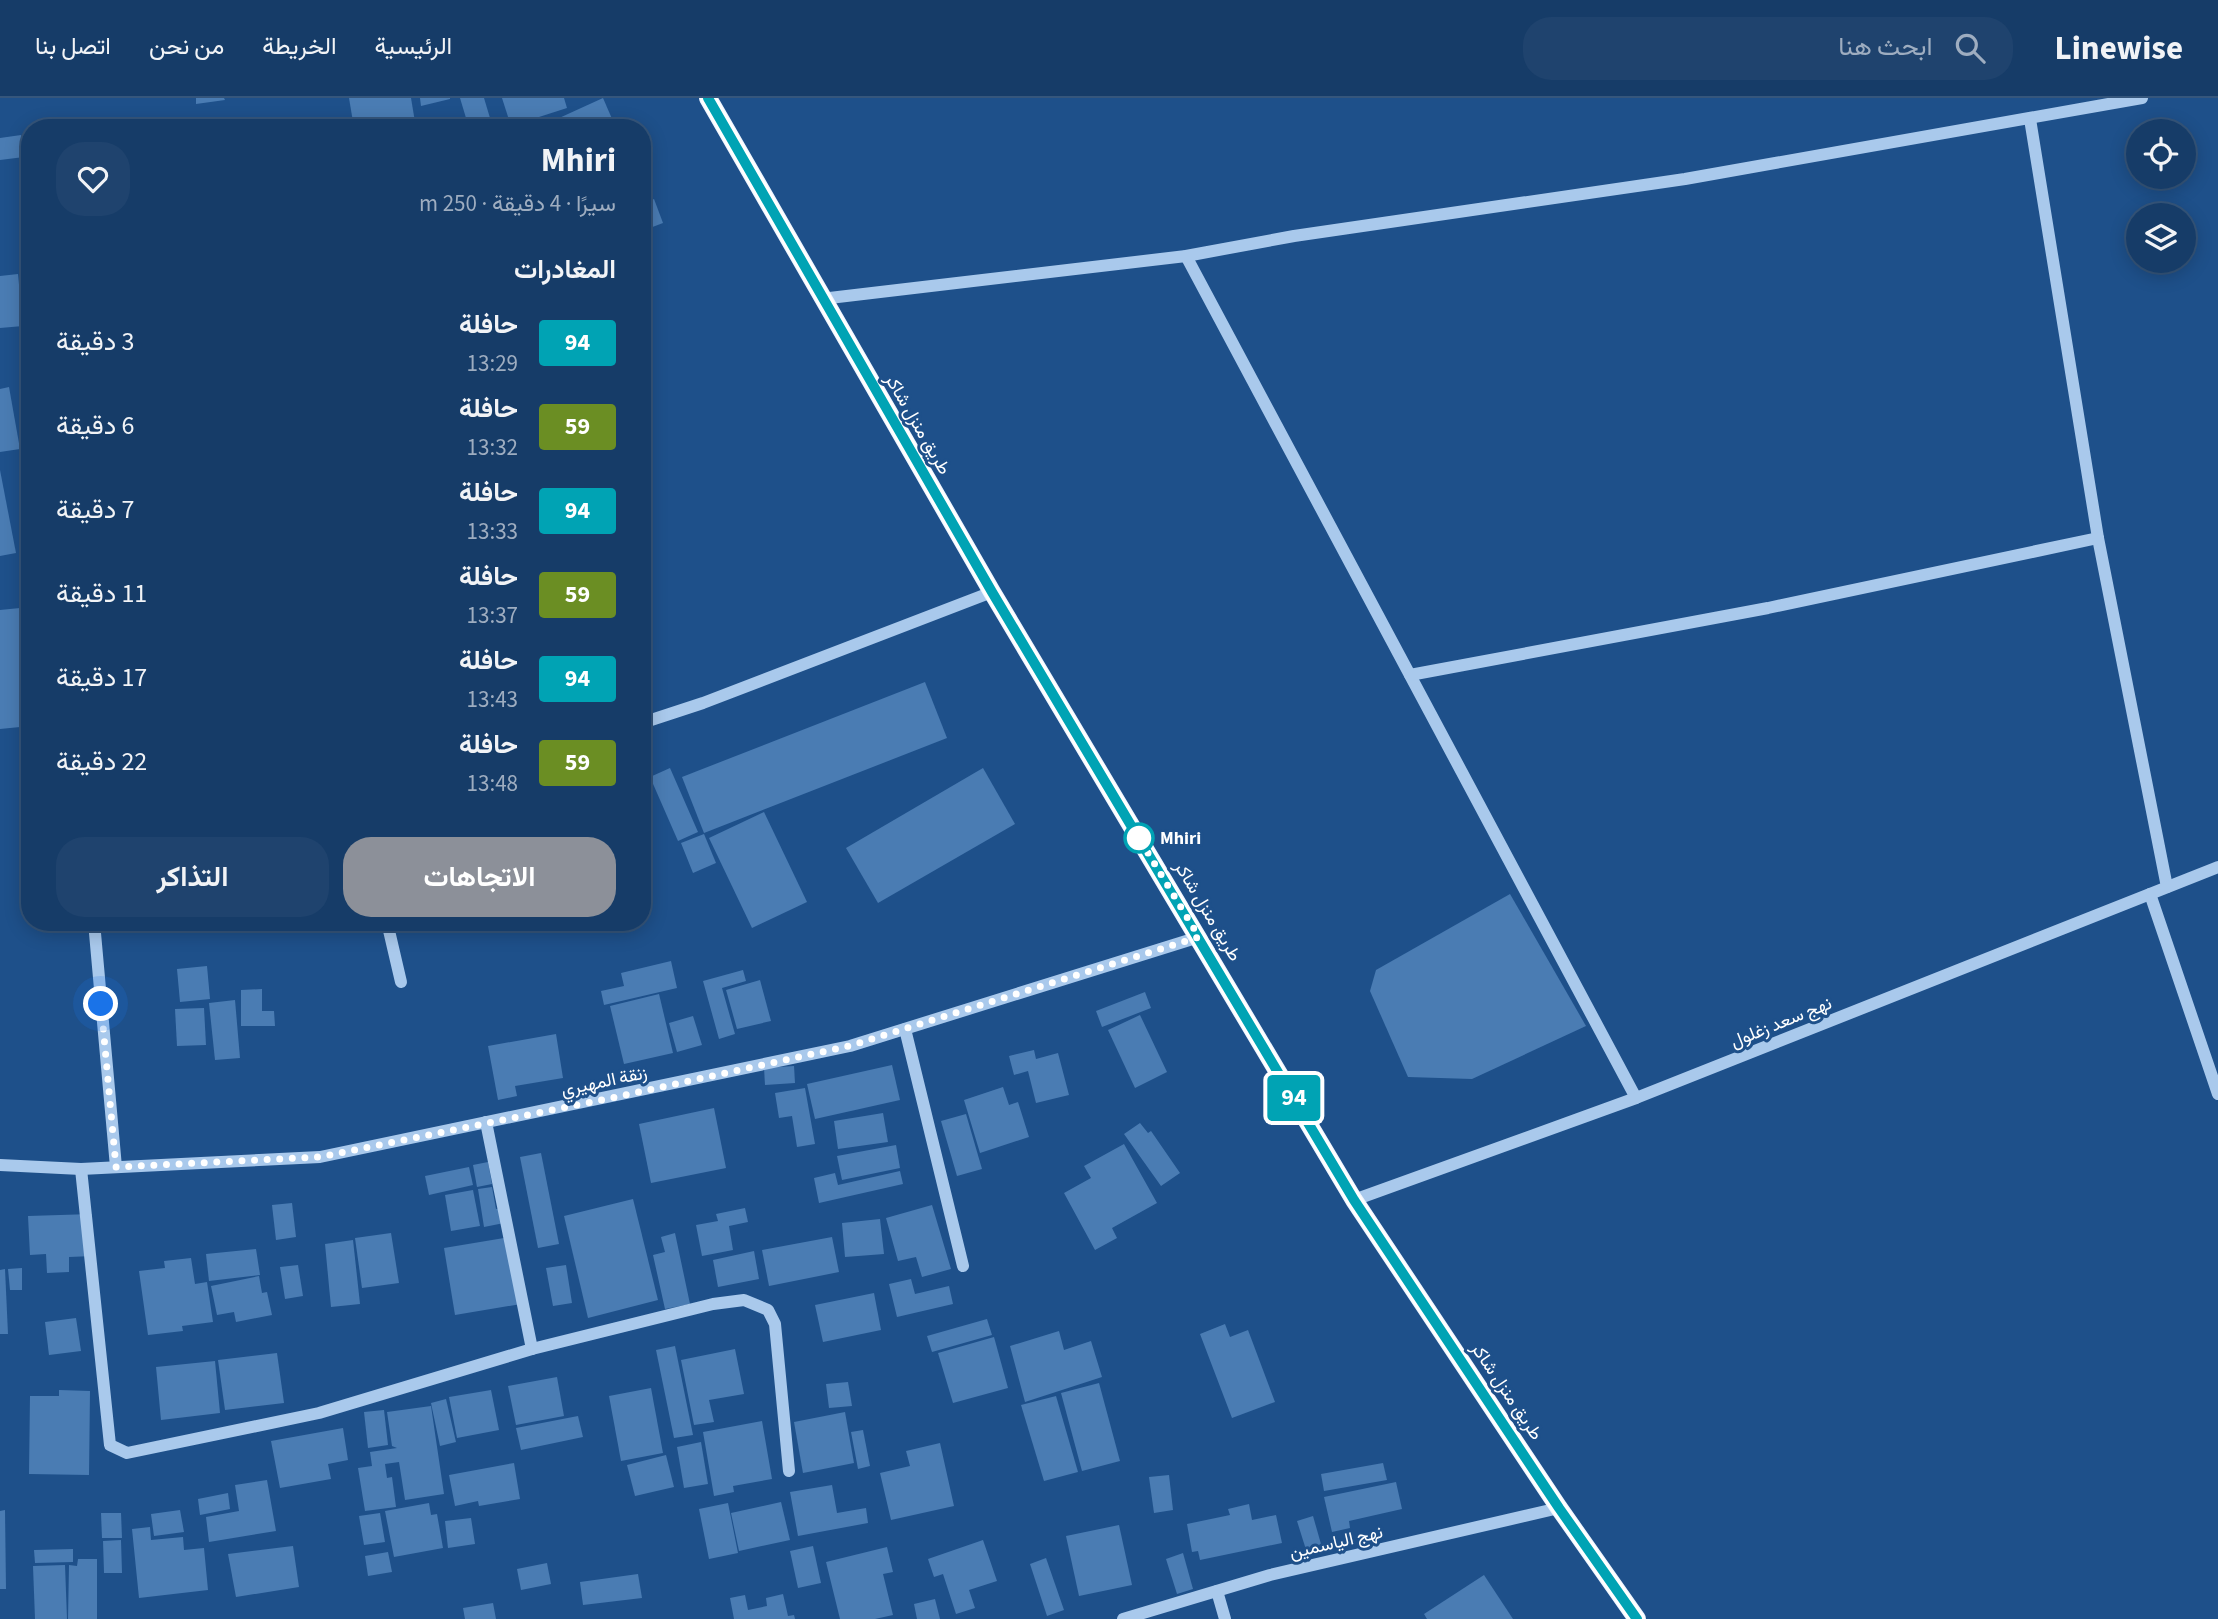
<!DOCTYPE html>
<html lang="ar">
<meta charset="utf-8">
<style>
:root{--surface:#163c68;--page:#1f436e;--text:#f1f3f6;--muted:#9eadc0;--line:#35567c;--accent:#8c9099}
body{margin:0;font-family:"Source Sans 3",Vazirmatn,sans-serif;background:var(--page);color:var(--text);direction:rtl;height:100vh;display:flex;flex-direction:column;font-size:26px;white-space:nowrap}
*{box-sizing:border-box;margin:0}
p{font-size:23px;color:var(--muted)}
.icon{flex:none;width:38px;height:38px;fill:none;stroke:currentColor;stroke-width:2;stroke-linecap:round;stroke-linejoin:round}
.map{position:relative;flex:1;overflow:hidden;direction:ltr}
.sheet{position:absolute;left:21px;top:21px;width:630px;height:812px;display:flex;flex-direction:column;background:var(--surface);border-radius:28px;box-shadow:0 4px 18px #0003,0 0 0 2px var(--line);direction:rtl}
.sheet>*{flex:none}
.badge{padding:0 14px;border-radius:5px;font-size:24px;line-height:46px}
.tools{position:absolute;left:2126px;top:21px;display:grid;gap:14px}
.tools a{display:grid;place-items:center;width:70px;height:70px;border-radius:50%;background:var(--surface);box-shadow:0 4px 18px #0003,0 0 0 2px var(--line);font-size:35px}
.you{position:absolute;width:35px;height:35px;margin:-18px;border:5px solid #fff;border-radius:50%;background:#1a73e8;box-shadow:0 0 0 10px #1a73e833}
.map>.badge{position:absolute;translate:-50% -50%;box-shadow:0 0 0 4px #fff}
h2{padding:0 35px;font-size:26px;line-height:63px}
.round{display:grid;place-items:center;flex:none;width:74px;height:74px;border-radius:28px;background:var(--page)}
.headline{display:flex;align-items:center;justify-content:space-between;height:119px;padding:0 35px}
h1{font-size:33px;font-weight:700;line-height:52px}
.action{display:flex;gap:14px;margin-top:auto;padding:14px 35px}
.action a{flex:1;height:80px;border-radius:28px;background:var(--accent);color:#fff;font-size:28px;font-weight:700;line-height:80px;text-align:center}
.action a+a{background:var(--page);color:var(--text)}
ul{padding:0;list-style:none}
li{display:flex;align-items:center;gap:21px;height:84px;padding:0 35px}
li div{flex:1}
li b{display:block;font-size:26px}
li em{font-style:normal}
li .badge{min-width:77px;font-weight:700;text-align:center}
header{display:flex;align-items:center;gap:42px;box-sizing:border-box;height:98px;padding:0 35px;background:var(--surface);border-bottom:2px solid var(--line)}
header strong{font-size:33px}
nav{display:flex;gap:38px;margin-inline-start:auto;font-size:24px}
.search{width:490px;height:63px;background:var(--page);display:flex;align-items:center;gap:18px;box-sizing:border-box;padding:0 24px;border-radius:28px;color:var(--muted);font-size:26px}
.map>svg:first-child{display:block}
.building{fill:#4a7cb3}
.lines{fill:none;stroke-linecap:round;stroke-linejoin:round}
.minor{stroke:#a9c9ec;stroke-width:12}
.major{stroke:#eef5ff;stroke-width:18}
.line-casing{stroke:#fff;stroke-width:16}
.line{stroke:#00a3b4;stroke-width:10}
.walk{stroke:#fff;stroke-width:7;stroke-dasharray:0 12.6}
.stop-dot{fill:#fff;stroke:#00a3b4;stroke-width:3.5}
.labels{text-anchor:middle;stroke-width:6;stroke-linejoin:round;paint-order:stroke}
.street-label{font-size:18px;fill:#fff;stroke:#1e508a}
.stop-label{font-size:18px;font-weight:bold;fill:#fff;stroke:#1e508a;text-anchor:start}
</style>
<header>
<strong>Linewise</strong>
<div class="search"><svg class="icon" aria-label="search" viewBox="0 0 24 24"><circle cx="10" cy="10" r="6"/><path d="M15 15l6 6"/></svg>ابحث هنا</div>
<nav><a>الرئيسية</a><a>الخريطة</a><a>من نحن</a><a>اتصل بنا</a></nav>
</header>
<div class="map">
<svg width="2218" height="1521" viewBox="0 0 2218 1521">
<rect width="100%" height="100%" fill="#1e508a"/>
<g class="building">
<polygon points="196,0 224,0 225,2 196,6"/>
<polygon points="349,0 411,0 416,30 354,30"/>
<polygon points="420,0 450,0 450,1 421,8"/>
<polygon points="460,0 484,0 493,30 469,30"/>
<polygon points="502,0 564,0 567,10 511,28"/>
<polygon points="603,0 616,30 547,30 546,26"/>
<polygon points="146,22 148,30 118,30 118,29"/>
<polygon points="21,37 24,59 0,62 0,40"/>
<polygon points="654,101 663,125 642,133 642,106"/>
<polygon points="18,176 23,228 0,230 0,178"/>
<polygon points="9,289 20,351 0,354 0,291"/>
<polygon points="0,372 16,455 0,458"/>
<polygon points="30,509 30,628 0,631 0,512"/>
<polygon points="925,584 947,640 704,735 682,679"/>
<polygon points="670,670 698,734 678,743 650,679"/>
<polygon points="983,670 1015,726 878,805 846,750"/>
<polygon points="764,714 807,804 752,830 709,740"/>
<polygon points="704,736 716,765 693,775 681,745"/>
<polygon points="1510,796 1586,928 1472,981 1408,979 1370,893 1376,872"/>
<polygon points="671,863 677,890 604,907 601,893 624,888 621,875"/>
<polygon points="207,868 210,901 180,904 177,871"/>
<polygon points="743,872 746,883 722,890 735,936 719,941 703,883"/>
<polygon points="760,882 771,923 737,931 726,892"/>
<polygon points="262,891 262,913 274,913 275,928 241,928 241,892"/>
<polygon points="1145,894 1151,910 1102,929 1096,913"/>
<polygon points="659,896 673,955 624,966 610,908"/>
<polygon points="235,902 240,960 215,962 209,905"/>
<polygon points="204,910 206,947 177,948 175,911"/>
<polygon points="1140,917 1167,974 1135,990 1108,932"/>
<polygon points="693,918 702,947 677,954 669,925"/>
<polygon points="556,936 563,980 515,988 517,998 498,1002 488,948"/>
<polygon points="1034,952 1036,961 1058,955 1069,997 1036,1005 1028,973 1014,977 1009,958"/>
<polygon points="892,967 900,1002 815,1021 807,986"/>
<polygon points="794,968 795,985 765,987 764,970"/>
<polygon points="1003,989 1009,1007 1018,1004 1029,1039 980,1055 964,1002"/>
<polygon points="805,990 815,1046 797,1049 792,1018 779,1020 775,995"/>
<polygon points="714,1010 726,1070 651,1085 639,1026"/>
<polygon points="883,1015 888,1044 838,1051 834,1023"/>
<polygon points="966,1016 982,1071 957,1078 941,1023"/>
<polygon points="1140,1025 1148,1035 1151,1033 1180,1075 1161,1088 1124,1036"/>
<polygon points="1124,1046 1157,1105 1112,1130 1117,1140 1095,1152 1064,1095 1091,1080 1084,1068"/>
<polygon points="896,1047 900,1070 842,1082 837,1058"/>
<polygon points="541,1055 559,1146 538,1150 520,1059"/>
<polygon points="488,1064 492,1086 477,1089 473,1067"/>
<polygon points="469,1069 473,1087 429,1097 425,1078"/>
<polygon points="900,1073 903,1086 819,1105 814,1080 835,1075 838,1087"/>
<polygon points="492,1089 496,1111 507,1109 509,1124 484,1129 478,1091"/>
<polygon points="473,1092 480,1128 451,1133 445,1097"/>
<polygon points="633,1101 658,1202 588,1220 564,1118"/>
<polygon points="292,1105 296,1139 276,1142 272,1107"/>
<polygon points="932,1107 951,1171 922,1179 916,1159 898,1163 886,1120"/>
<polygon points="745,1110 748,1124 729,1128 733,1152 702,1158 696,1127 718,1123 716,1116"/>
<polygon points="92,1116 93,1158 69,1159 69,1174 47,1175 46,1156 30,1157 28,1118"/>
<polygon points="880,1121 884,1156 845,1159 842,1125"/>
<polygon points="391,1135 399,1185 362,1190 355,1140"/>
<polygon points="675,1135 690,1206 665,1211 653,1157 665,1154 661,1139"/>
<polygon points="510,1139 521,1206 455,1217 444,1150"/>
<polygon points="832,1139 839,1174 769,1188 762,1152"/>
<polygon points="353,1142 360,1206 331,1209 325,1146"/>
<polygon points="256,1151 260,1177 209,1183 206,1156"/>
<polygon points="754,1153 759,1181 718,1189 713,1162"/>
<polygon points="191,1160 195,1186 207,1184 213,1224 182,1228 183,1233 148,1237 139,1173 165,1170 164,1163"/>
<polygon points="298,1167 303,1198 285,1201 280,1169"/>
<polygon points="566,1167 572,1205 553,1208 546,1170"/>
<polygon points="22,1170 22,1192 10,1192 8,1171"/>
<polygon points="5,1171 8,1236 0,1236 0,1172"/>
<polygon points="259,1178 262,1195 267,1194 272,1217 236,1224 234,1214 217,1217 211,1188"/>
<polygon points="911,1181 915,1196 949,1188 953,1206 897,1219 889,1186"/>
<polygon points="874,1195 881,1232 823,1244 815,1207"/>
<polygon points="76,1220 81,1253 49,1257 45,1224"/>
<polygon points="987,1221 992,1237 932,1254 927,1238"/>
<polygon points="1225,1226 1230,1239 1248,1232 1275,1304 1232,1320 1200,1236"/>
<polygon points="1059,1233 1064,1252 1091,1243 1102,1279 1025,1304 1010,1248"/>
<polygon points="994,1239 1008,1290 953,1305 938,1255"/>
<polygon points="675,1248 693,1337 674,1340 656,1252"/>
<polygon points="735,1251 744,1296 709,1302 714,1324 694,1327 681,1262"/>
<polygon points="277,1255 284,1305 225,1312 218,1262"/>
<polygon points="215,1263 220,1315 161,1322 156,1269"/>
<polygon points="557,1279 564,1318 516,1327 508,1288"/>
<polygon points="848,1284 852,1308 829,1310 826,1286"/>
<polygon points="1099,1285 1120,1363 1082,1373 1061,1295"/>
<polygon points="651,1290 663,1355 621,1363 609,1298"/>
<polygon points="59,1292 90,1293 89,1377 29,1376 30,1298 59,1298"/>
<polygon points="491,1292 499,1332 457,1340 449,1299"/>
<polygon points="1056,1298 1078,1374 1044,1383 1021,1307"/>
<polygon points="446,1301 456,1344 440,1348 431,1305"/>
<polygon points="431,1308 444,1396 405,1402 399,1364 385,1366 387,1380 392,1379 396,1409 365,1413 358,1370 372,1368 370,1354 397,1350 392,1348 387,1314"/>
<polygon points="384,1312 388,1347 368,1350 364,1314"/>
<polygon points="845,1314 854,1365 803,1375 794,1324"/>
<polygon points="578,1318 583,1339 521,1352 516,1330"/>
<polygon points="762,1323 772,1381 733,1388 734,1394 714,1398 703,1334"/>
<polygon points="343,1330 348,1362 328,1366 331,1381 280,1390 271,1343"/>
<polygon points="863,1332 870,1368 858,1371 851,1334"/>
<polygon points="701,1344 708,1386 684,1390 677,1349"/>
<polygon points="940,1345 954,1408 891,1422 880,1375 910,1368 906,1353"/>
<polygon points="666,1357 674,1389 635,1398 627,1367"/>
<polygon points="514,1365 520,1401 479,1408 478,1403 455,1408 449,1377"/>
<polygon points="1383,1365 1387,1382 1324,1393 1321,1376"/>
<polygon points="1169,1377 1173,1412 1154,1415 1149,1379"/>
<polygon points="267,1382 276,1433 209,1444 206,1419 239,1413 235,1387"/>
<polygon points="1396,1384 1402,1411 1349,1423 1350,1430 1332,1434 1324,1399"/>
<polygon points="832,1387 837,1415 866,1410 868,1425 798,1438 790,1394"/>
<polygon points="228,1395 230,1411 200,1417 198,1401"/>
<polygon points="781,1404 790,1442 739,1453 731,1415"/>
<polygon points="429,1405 431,1417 437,1416 443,1450 394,1459 385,1413"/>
<polygon points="728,1405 738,1455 709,1461 699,1411"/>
<polygon points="1249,1406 1252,1422 1276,1417 1282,1445 1200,1462 1198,1453 1192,1454 1187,1426 1230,1417 1228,1411"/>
<polygon points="5,1412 6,1491 0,1491 0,1413"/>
<polygon points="180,1412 184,1434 154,1438 151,1416"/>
<polygon points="101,1415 121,1415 122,1440 102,1440"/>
<polygon points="380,1415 385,1444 364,1447 359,1418"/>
<polygon points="1313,1418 1323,1453 1308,1458 1297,1423"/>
<polygon points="471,1420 475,1446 448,1450 445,1423"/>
<polygon points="1119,1427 1132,1487 1079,1498 1066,1438"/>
<polygon points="150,1429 151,1442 183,1439 184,1452 204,1450 208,1492 139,1500 132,1431"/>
<polygon points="121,1442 122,1475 104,1475 103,1443"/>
<polygon points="983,1442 997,1483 969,1492 975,1510 956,1516 943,1476 934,1479 928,1461"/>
<polygon points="293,1448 299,1489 236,1499 228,1456"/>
<polygon points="813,1448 821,1485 798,1490 790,1453"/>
<polygon points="887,1449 893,1474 883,1476 893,1517 875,1521 840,1521 826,1464"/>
<polygon points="73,1451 73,1464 35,1465 34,1452"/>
<polygon points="388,1454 392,1474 368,1478 365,1458"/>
<polygon points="1183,1455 1193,1491 1177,1496 1166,1461"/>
<polygon points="1046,1460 1064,1512 1047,1518 1030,1466"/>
<polygon points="78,1461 97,1461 97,1521 68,1521 69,1467 77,1468"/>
<polygon points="547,1465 551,1486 521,1492 517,1471"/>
<polygon points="65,1467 67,1521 35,1521 33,1468"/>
<polygon points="638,1476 642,1500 583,1507 580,1484"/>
<polygon points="1484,1477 1513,1521 1427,1521 1424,1516"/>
<polygon points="783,1496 788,1518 794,1517 795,1521 734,1521 730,1500 745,1497 748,1512 767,1508 766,1500"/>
<polygon points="935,1501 940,1521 917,1521 914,1506"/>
<polygon points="493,1505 496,1521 465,1521 463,1510"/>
</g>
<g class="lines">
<g class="minor">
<polyline points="2030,21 2098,440 2167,789"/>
<polyline points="1186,158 1636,1000"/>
<polyline points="821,201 1186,158 1294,138 1685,81 2142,0"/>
<polyline points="1410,577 1768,510 2098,440"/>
<polyline points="642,625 703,605 992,494"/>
<polyline points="2150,796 2218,996"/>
<polyline points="94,824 116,1069"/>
<polyline points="387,824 401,884"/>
<polyline points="905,931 963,1168"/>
<polyline points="486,1024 532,1251"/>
<polyline points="0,1067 81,1071 320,1059 850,948 1199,839"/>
<polyline points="81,1071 110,1347 127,1355 319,1315 532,1251 713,1206 744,1202 768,1212 775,1226 789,1373"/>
<polyline points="1354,1102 1636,1000 2218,769"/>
<polyline points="1217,1493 1225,1521"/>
<polyline points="1123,1521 1270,1477 1559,1410"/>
</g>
<polyline class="major" points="708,0 992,494 1354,1102 1559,1410 1637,1521"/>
</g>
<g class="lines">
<g class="line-casing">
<polyline id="line" points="708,0 992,494 1354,1102 1559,1410 1637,1521"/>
</g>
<use href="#line" class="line"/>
<polyline class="walk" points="101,906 116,1069 320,1059 607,1001 849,948 1199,839 1139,740"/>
</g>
<circle class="stop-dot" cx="1139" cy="740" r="14"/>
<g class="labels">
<g class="street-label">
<text transform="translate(918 326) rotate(60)" y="6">طريق منزل شاكر</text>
<text transform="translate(1208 813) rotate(59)" y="6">طريق منزل شاكر</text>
<text transform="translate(1781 924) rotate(-22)" y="6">نهج سعد زغلول</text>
<text transform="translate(604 983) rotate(-12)" y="6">زنقة المهيري</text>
<text transform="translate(1507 1293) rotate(56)" y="6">طريق منزل شاكر</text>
<text transform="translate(1336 1444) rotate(-13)" y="6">نهج الياسمين</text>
</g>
<g class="stop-label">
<text x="1160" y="746">Mhiri</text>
</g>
</g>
</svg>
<div class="tools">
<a><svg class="icon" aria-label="locate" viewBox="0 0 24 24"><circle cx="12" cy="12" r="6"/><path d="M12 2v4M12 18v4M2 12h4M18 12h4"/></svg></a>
<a><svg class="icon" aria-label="layers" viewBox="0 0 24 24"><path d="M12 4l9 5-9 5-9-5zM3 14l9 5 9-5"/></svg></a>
</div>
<div class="you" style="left:101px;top:906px"></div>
<b class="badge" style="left:1294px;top:1000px;background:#00a3b4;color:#fff">94</b>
<section class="sheet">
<div class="headline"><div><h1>Mhiri</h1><p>سيرًا · 4 دقيقة · 250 m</p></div><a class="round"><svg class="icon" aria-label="heart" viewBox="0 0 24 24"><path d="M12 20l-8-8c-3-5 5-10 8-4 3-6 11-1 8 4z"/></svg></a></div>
<h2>المغادرات</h2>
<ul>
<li><span class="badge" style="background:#00a3b4;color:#fff">94</span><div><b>حافلة</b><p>13:29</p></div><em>3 دقيقة</em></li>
<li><span class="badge" style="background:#6b8e23;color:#fff">59</span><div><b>حافلة</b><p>13:32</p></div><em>6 دقيقة</em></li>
<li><span class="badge" style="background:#00a3b4;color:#fff">94</span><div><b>حافلة</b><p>13:33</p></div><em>7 دقيقة</em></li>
<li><span class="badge" style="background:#6b8e23;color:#fff">59</span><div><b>حافلة</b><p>13:37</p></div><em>11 دقيقة</em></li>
<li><span class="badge" style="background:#00a3b4;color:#fff">94</span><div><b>حافلة</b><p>13:43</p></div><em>17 دقيقة</em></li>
<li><span class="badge" style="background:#6b8e23;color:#fff">59</span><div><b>حافلة</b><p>13:48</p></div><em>22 دقيقة</em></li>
</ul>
<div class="action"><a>الاتجاهات</a><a>التذاكر</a></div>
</section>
</div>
